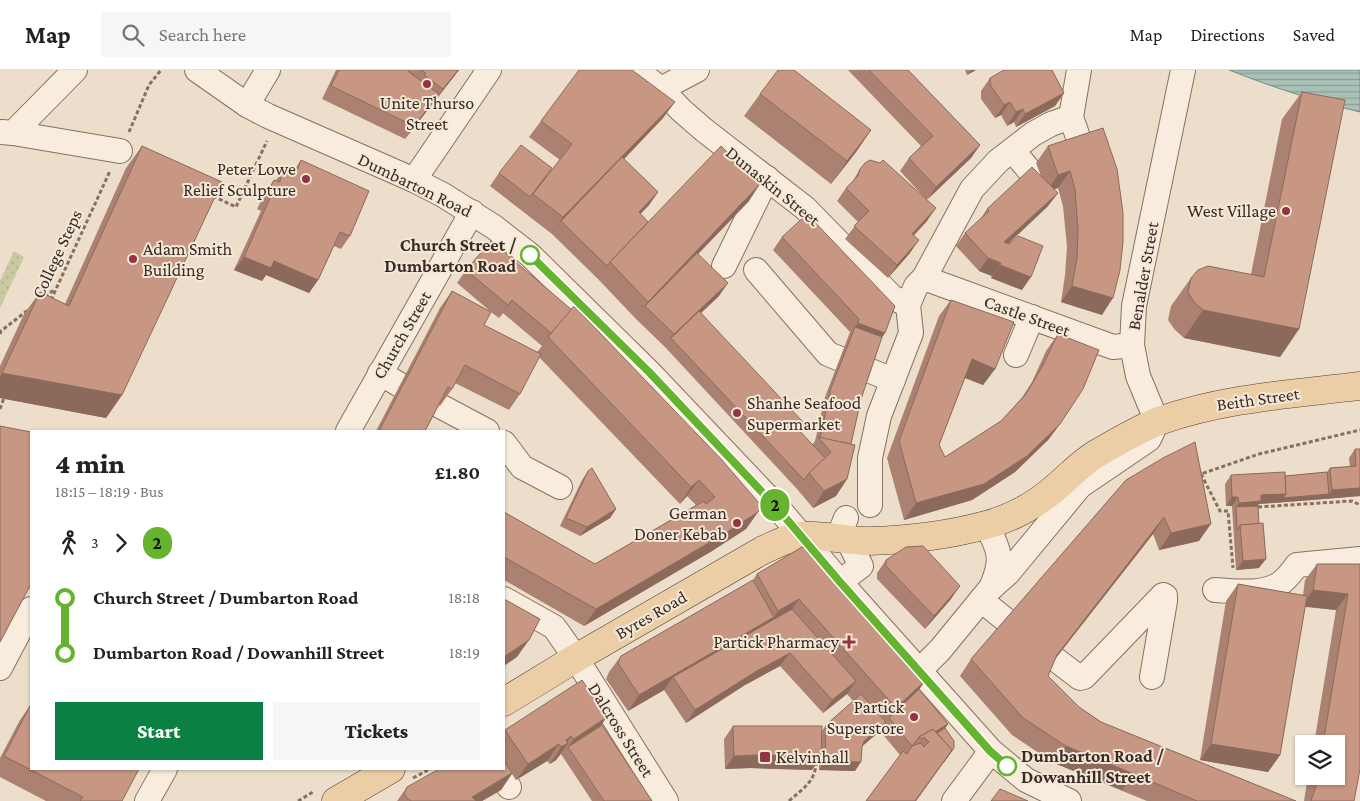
<!DOCTYPE html>
<meta charset="utf-8">
<style>
:root{--surface:#fff;--page:#f6f6f6;--text:#222;--muted:#767676;--line:#e0e0e0;--accent:#0b8043}
body{margin:0;font-family:"Crimson Pro",serif;background:var(--page);color:var(--text);height:100vh;display:flex;flex-direction:column;font-size:19px;white-space:nowrap}
*{box-sizing:border-box;margin:0}
p{font-size:16px;color:var(--muted)}
.icon{flex:none;width:28px;height:28px;fill:none;stroke:currentColor;stroke-width:2;stroke-linecap:round;stroke-linejoin:round}
.map{position:relative;flex:1;overflow:hidden}
.side{position:absolute;left:30px;top:360px;width:475px;height:340px;display:flex;flex-direction:column;background:var(--surface);border-radius:0px;box-shadow:0 1px 4px #0004}
.side>*{flex:none}
.badge{padding:0 10px;border-radius:16px;font-size:18px;line-height:32px}
.controls{position:absolute;left:1295px;top:665px;display:grid;gap:10px}
.controls a{display:grid;place-items:center;width:50px;height:50px;border-radius:0px;background:var(--surface);box-shadow:0 1px 4px #0004;font-size:25px}
.map>.badge{position:absolute;translate:-50% -50%;box-shadow:0 0 0 2px #fff}
.legs{display:flex;align-items:center;gap:8px;height:55px;padding:0 25px;font-size:16px}
.legs p{margin-inline-start:auto}
.head{display:flex;align-items:center;justify-content:space-between;height:85px;padding:0 25px}
h1{font-size:28px;font-weight:800;line-height:38px}
.button{display:flex;gap:10px;margin-top:auto;padding:10px 25px}
.button a{flex:1;height:58px;border-radius:0px;background:var(--accent);color:#fff;font-size:20px;font-weight:800;line-height:58px;text-align:center}
.button a+a{background:var(--page);color:var(--text)}
ul{padding:0 25px;list-style:none}
li{display:flex;align-items:center;gap:18px;height:55px;font-size:19px}
li i{display:grid;place-items:center;width:8px;height:100%;margin:0 6px;background:currentColor}
li i::after{content:'';width:12px;height:12px;margin:-6px;border:4px solid;border-radius:50%;background:var(--surface)}
li p{margin-inline-start:auto}
li:first-child i{background:linear-gradient(#0000 50%,currentColor 0)}
li:last-child i{background:linear-gradient(currentColor 50%,#0000 0)}
header{display:flex;align-items:center;gap:30px;box-sizing:border-box;height:70px;padding:0 25px;background:var(--surface);border-bottom:1px solid var(--line)}
header strong{font-size:24px}
nav{display:flex;gap:28px;margin-inline-start:auto;font-size:18px}
.search{width:350px;height:45px;background:var(--page);display:flex;align-items:center;gap:12px;box-sizing:border-box;padding:0 18px;border-radius:0px;color:var(--muted);font-size:19px}
.map>svg:first-child{display:block}
.grass{fill:url(#grass-dots)}
.water{fill:url(#water-rules);stroke:#718f84}
.lines{fill:none;stroke-linecap:round;stroke-linejoin:round}
.minor-casing{stroke:#887060;stroke-width:26}
.major-casing{stroke:#563f33;stroke-width:29}
.path{stroke:#887060;stroke-width:3;stroke-dasharray:4 2.5;stroke-linecap:butt}
.minor{stroke:#f7ecdd;stroke-width:24}
.major{stroke:#ebcda6;stroke-width:28}
.wall{fill:#ab8271;fill-rule:evenodd}
.shaded-wall{fill:#8b6a5c}
.building{fill:#c79783;stroke:#8b6a5c}
.line-1-casing{stroke:#fff;stroke-width:11}
.line-1{stroke:#65b32e;stroke-width:8}
.poi-dot{fill:#923441;stroke:#f4e9d9;stroke-width:2}
.stop-1-dot{fill:#fff;stroke:#65b32e;stroke-width:2.5}
.labels{text-anchor:middle;stroke-width:4;stroke-linejoin:round;paint-order:stroke}
.poi-label{font-size:18px;fill:#392a22;stroke:#f4e9d9;text-anchor:end}
.street-label{font-size:18px;fill:#392a22;stroke:#f4e9d9}
.stop-label{font-size:18px;font-weight:bold;fill:#392a22;stroke:#f4e9d9;text-anchor:end}
</style>
<header>
<strong>Map</strong>
<div class="search"><svg class="icon" aria-label="search" viewBox="0 0 24 24"><circle cx="10" cy="10" r="6"/><path d="M15 15l6 6"/></svg>Search here</div>
<nav><a>Map</a><a>Directions</a><a>Saved</a></nav>
</header>
<div class="map">
<svg width="1360" height="731" viewBox="0 0 1360 731">
<defs>
<pattern id="grass-dots" width="8" height="8" patternUnits="userSpaceOnUse" patternTransform="scale(1.25)"><rect width="8" height="8" fill="#cac99f"/><path d="M2 2h.1M6 6h.1" fill="none" stroke="#aead89" stroke-width="1.8" stroke-linecap="round"/></pattern>
<pattern id="water-rules" width="6" height="5" patternUnits="userSpaceOnUse" patternTransform="scale(1.25)"><rect width="6" height="5" fill="#aac1b7"/><path d="M0 2.5h6" fill="none" stroke="#8b9d94"/></pattern>
</defs>
<rect width="100%" height="100%" fill="#ecdeca"/>
<polygon class="grass" points="14,181 24,187 0,238 0,211"/>
<path class="water" d="M1229,0H1360V42C1315,31 1272,17 1229,0Z"/>
<g class="lines">
<g class="minor-casing">
<g id="minor">
<polyline points="197,0 247,35 268,46 414,110 443,125 494,157 530,185 649,302 779,439 840,512 991,681 1026,710 1069,731"/>
<polyline points="636,0 661,19 681,40 704,60 805,138 892,227 908,235"/>
<polyline points="1079,0 1071,47 1079,70"/>
<polyline points="661,19 697,0"/>
<polyline points="247,35 268,0"/>
<polyline points="2,62 13,63 75,0"/>
<polyline points="13,63 120,81"/>
<polyline points="1013,81 1040,113"/>
<polyline points="414,110 489,0"/>
<polyline points="724,196 767,108"/>
<polyline points="756,200 828,284 893,310"/>
<polyline points="924,208 1113,277 1132,275"/>
<polyline points="1016,285 1032,247"/>
<polyline points="380,303 400,315"/>
<polyline points="440,336 487,361"/>
<polyline points="348,361 472,142"/>
<polyline points="504,373 522,397 560,417"/>
<polyline points="870,435 870,388 879,346 911,263 908,235 916,216 924,208 972,119 998,91 1033,64 1051,54 1071,47"/>
<path d="M986,455C1001,481 1003,491 991,518"/>
<path d="M1215,520C1235,521 1260,525 1278,515C1286,510 1292,502 1297,495L1360,489"/>
<polyline points="827,522 861,496 842,458 846,448"/>
<polyline points="504,529 554,557 576,588 666,731"/>
<polyline points="981,530 1007,551"/>
<polyline points="1055,589 1080,608 1084,607 1163,525 1165,526 1165,531 1152,607"/>
<polyline points="0,598 31,539"/>
<polyline points="920,600 940,580 990,519 1008,503 1080,416 1149,369 1157,352 1138,306 1132,275 1134,236 1183,0"/>
<polyline points="496,699 509,717"/>
<polyline points="147,731 165,699"/>
<polyline points="954,731 991,681"/>
</g>
</g>
<g class="major-casing">
<g id="major">
<path d="M504,632L576,588L763,480C775,475 788,467 802,466C821,464 848,471 869,471C907,470 949,465 986,455C1010,449 1036,435 1055,418C1068,407 1081,393 1096,384C1113,374 1141,358 1159,351C1224,328 1292,324 1360,316"/>
<polyline points="336,731 391,699"/>
</g>
</g>
<g class="path">
<polyline points="129,62 149,15 161,0"/>
<polyline points="213,126 236,137 267,71"/>
<polyline points="45,227 55,219"/>
<polyline points="51,230 110,101"/>
<polyline points="0,264 1,261 28,240"/>
<polyline points="0,339 5,325"/>
<polyline points="1199,400 1201,404 1259,384 1360,360"/>
<polyline points="1201,404 1220,441 1228,441 1233,498"/>
<polyline points="1258,437 1352,431 1360,435"/>
<polyline points="413,708 430,699"/>
<polyline points="298,731 313,722"/>
<path d="M789,731C803,718 816,712 816,691"/>
</g>
<use href="#minor" class="minor"/>
<use href="#major" class="major"/>
</g>
<g class="wall">
<polygon points="336,0 459,0 405,69 322,29"/>
<polygon points="848,0 908,0 980,75 971,88 927,129 927,151 914,165 910,183 888,208 845,169 858,152 837,131 846,118 851,114 860,99 924,127 900,101 909,88 921,76"/>
<polygon points="965,0 976,0 967,5"/>
<polygon points="990,8 1064,23 1055,36 1016,57 1014,52 1007,56 1001,45 995,48 981,29 981,21"/>
<polygon points="1302,22 1299,259 1280,287 1184,268 1175,260 1168,250 1171,236 1191,208 1251,204 1282,49"/>
<polygon points="760,24 871,60 856,82 831,114 744,46"/>
<polygon points="663,48 624,89 658,122 649,135 640,144 648,152 749,131 698,184 719,226 701,243 798,360 812,375 815,371 825,327 850,262 773,180 782,167 885,263 882,267 861,329 851,374 847,409 836,426 813,438 797,419 665,277 636,249 598,209 552,164 490,116 499,103 547,107 560,90 529,67 541,51"/>
<polygon points="1103,58 1102,245 1061,232 1065,205 1067,177 1063,136 1058,118 1054,119 1058,123 1048,136 1008,174 1022,220 991,208 992,206 979,201 956,176 965,163 979,151 987,139 1041,106 1036,93 1048,76"/>
<polygon points="142,76 122,325 106,348 0,328 0,296 24,244 40,222 65,234 126,98"/>
<polygon points="301,90 350,166 341,179 334,176 318,210 309,223 266,205 262,211 234,200 261,141 257,139 265,123 274,110 276,110 281,104 293,102"/>
<path d="M491,171L758,442L746,459L712,481L584,556L504,510V442L595,494L696,435L687,426L680,434L539,287L520,324L509,340L455,313L452,319L440,336L439,335L425,361H376L440,238L452,221L490,241L457,213L466,200ZM491,242L499,248L503,243L542,276L537,282L484,255Z"/>
<polygon points="951,230 995,299 983,315 965,308 939,375 945,387 1001,351 1021,329 1032,312 1046,281 1058,264 1060,354 1048,370 1015,402 972,430 904,450 887,388 939,246"/>
<polygon points="1355,379 1360,426 1259,434 1258,436 1259,498 1236,500 1232,436 1226,436 1225,414 1231,405 1285,406 1327,402 1330,398 1350,397 1349,388"/>
<polygon points="588,401 616,439 610,448 580,466 560,456 582,410"/>
<polygon points="1126,410 1199,471 1159,480 1153,464 1055,589 1048,606 1079,637 1101,652 1296,731 1147,731 1054,693 1012,665 960,606 971,589"/>
<polygon points="802,477 926,610 919,619 948,654 945,658 954,678 916,731 866,731 900,685 880,661 862,676 855,701 819,700 819,689 812,700 750,698 725,699 724,669 733,656 822,661 826,655 853,631 847,624 823,643 780,596 745,615 686,653 664,620 628,641 606,609 609,602 621,586 753,510 757,504"/>
<polygon points="886,490 951,529 925,559 877,509 877,503"/>
<polygon points="1317,494 1360,494 1354,731 1304,731 1308,706 1336,706 1336,674 1314,674 1336,540 1305,537 1280,685 1268,702 1200,690 1226,531 1238,514 1303,525 1305,510"/>
<polygon points="31,634 122,731 46,731 0,707 0,688 20,650"/>
<polygon points="602,655 652,731 592,731 561,684 556,690 550,694 547,691 516,710 512,704 501,720 482,731 397,731 407,717 504,699 504,662 505,660"/>
</g>
<g class="shaded-wall">
<polygon points="458,0 459,0 431,36 443,19"/>
<polygon points="971,0 976,0 967,5"/>
<polygon points="1064,23 1055,36 1016,57 1025,44"/>
<polygon points="439,24 430,37 405,69 414,56"/>
<polygon points="675,32 663,48 563,153 561,151 552,164 563,147"/>
<polygon points="1010,32 1001,45 995,48 1004,35"/>
<polygon points="1023,39 1014,52 1007,56 1016,42"/>
<polygon points="871,60 856,82 831,114 847,91"/>
<polygon points="980,75 971,88 927,130 936,117"/>
<polygon points="1070,101 1058,118 1046,122 1058,105"/>
<polygon points="760,114 749,131 647,237 645,236 636,249 648,232"/>
<polygon points="658,122 649,135 629,156 639,142"/>
<polygon points="1058,123 1048,136 995,186 1004,172"/>
<polygon points="936,138 927,151 903,177 912,164"/>
<polygon points="919,170 910,183 888,208 897,195"/>
<polygon points="244,187 274,191 318,210 309,223 266,205 262,211 234,200"/>
<polygon points="988,188 1001,193 992,206 979,201"/>
<polygon points="1000,195 1031,207 1022,220 991,208"/>
<polygon points="728,213 719,226 673,269 671,268 674,264"/>
<polygon points="1072,216 1113,228 1102,245 1061,232"/>
<polygon points="512,230 503,243 499,248 508,235"/>
<polygon points="1203,240 1299,259 1280,287 1184,268"/>
<polygon points="858,253 885,263 876,276 855,257"/>
<polygon points="972,289 995,299 983,315 960,306"/>
<polygon points="2,303 122,325 106,348 0,328 0,306"/>
<polygon points="1060,354 1048,370 1015,402 972,430 904,450 916,433"/>
<polygon points="847,409 836,426 813,438 824,421"/>
<polygon points="699,410 687,426 680,434 691,417"/>
<polygon points="1360,418 1360,426 1325,429 1332,420"/>
<polygon points="1286,424 1329,424 1325,429 1259,434 1255,440 1236,437 1239,433 1261,425"/>
<polygon points="1232,427 1238,427 1232,436 1226,436"/>
<polygon points="616,439 610,448 580,466 587,457"/>
<polygon points="758,442 746,459 712,481 584,556 596,539"/>
<polygon points="1164,447 1153,464 1045,602 1057,585"/>
<polygon points="1211,454 1199,471 1159,480 1171,463"/>
<polygon points="1266,489 1259,498 1236,500 1243,491"/>
<polygon points="960,516 951,529 925,559 934,546"/>
<polygon points="1313,520 1348,524 1336,540 1302,536"/>
<polygon points="799,529 783,552 762,564 778,541"/>
<polygon points="774,547 762,564 673,607 664,620 628,641 639,625"/>
<polygon points="529,570 517,587 504,596 504,588 505,586"/>
<polygon points="790,583 780,596 745,615 686,653 695,640 755,602"/>
<polygon points="926,610 910,632 889,648 896,638"/>
<polygon points="856,611 847,624 823,643 832,630"/>
<polygon points="607,647 595,664 568,677 574,669"/>
<polygon points="886,652 880,661 858,680 864,671"/>
<polygon points="948,654 939,667 929,672 925,668"/>
<polygon points="571,666 565,675 568,673 556,690 550,694 566,670"/>
<polygon points="559,674 547,691 516,710 528,694"/>
<polygon points="1211,674 1280,685 1268,702 1200,690"/>
<polygon points="1066,676 1134,704 1122,720 1054,693"/>
<polygon points="954,678 916,731 915,731"/>
<polygon points="759,685 821,687 812,700 750,698 725,699 734,686"/>
<polygon points="825,691 861,692 855,701 819,700"/>
<polygon points="512,703 501,720 482,731 469,731 472,727"/>
</g>
<g class="building">
<polygon points="339,0 408,0 409,2 439,24 414,56 331,16"/>
<polygon points="421,0 458,0 443,19 424,5 426,3"/>
<polygon points="579,0 632,0 675,32 563,147 533,124 572,74 541,51"/>
<polygon points="778,0 794,0 871,60 847,91 760,24"/>
<polygon points="869,0 908,0 980,75 936,117 909,88 933,66"/>
<polygon points="1004,0 1052,0 1064,23 1025,44 1023,39 1016,42 1010,32 1004,35 991,16 990,8"/>
<polygon points="1302,22 1345,30 1299,259 1203,240 1194,232 1188,222 1191,208 1198,200 1208,196 1264,207"/>
<polygon points="1103,58 1117,99 1123,143 1123,172 1120,200 1113,228 1072,216 1077,188 1078,160 1075,119 1070,101 1058,105 1048,76"/>
<polygon points="521,75 552,98 530,127 499,103"/>
<polygon points="142,76 222,112 122,325 2,303 40,222 69,236"/>
<polygon points="721,76 760,114 648,232 610,192"/>
<polygon points="622,87 658,122 639,142 648,152 610,192 607,196 561,151"/>
<polygon points="301,90 369,121 350,166 340,162 318,210 274,191 271,198 244,187 270,128 266,126 274,110 280,112 281,104 292,100 295,106"/>
<polygon points="870,90 880,93 883,90 936,138 912,164 919,170 897,195 854,156 869,141 846,118 858,106 860,99 865,93"/>
<polygon points="1032,97 1058,123 1004,172 1009,174 1018,166 1043,176 1031,207 1000,195 1001,193 988,188 965,163 989,141 987,139"/>
<polygon points="807,144 895,236 885,263 858,253 859,249 782,167"/>
<polygon points="491,171 572,240 551,263 512,230 508,235 466,200"/>
<polygon points="697,183 728,213 674,264 645,236"/>
<polygon points="452,221 491,242 484,255 541,284 520,324 465,295 452,319 448,317 425,361 379,361"/>
<polygon points="951,230 1014,252 995,299 972,289 939,375 945,387 1001,351 1026,324 1043,295 1058,264 1099,280 1083,319 1060,354 1027,386 984,414 916,433 899,371"/>
<polygon points="574,236 721,389 759,433 760,439 758,442 724,464 596,539 504,487 504,442 595,494 704,431 706,434 715,427 699,410 691,417 548,267"/>
<polygon points="699,241 803,352 797,358 825,388 809,403 804,410 671,268"/>
<polygon points="855,257 882,267 861,329 851,374 820,368 831,318"/>
<polygon points="0,356 31,362 31,514 0,572"/>
<polygon points="818,367 855,375 847,409 824,421 809,403 831,382"/>
<polygon points="1195,372 1211,454 1171,463 1164,447 1057,585 1048,606 1079,637 1101,652 1296,731 1197,731 1134,704 1066,676 1023,648 971,589 1126,410 1163,388"/>
<polygon points="1355,379 1360,379 1360,418 1332,420 1330,398 1356,396"/>
<polygon points="592,398 616,439 587,457 566,448 588,401"/>
<polygon points="1285,402 1286,424 1261,425 1261,431 1239,433 1238,427 1232,427 1231,405"/>
<polygon points="1327,402 1329,424 1283,428 1286,424 1285,406"/>
<polygon points="1258,436 1259,454 1240,455 1237,460 1236,437"/>
<polygon points="1263,453 1266,489 1243,491 1240,455"/>
<polygon points="923,476 960,516 934,546 886,496 886,490 906,477"/>
<polygon points="802,477 808,479 926,610 896,638 799,529 778,541 757,504"/>
<polygon points="1317,494 1360,494 1360,699 1354,731 1311,731 1316,716 1317,706 1336,706 1336,674 1323,674 1348,524 1313,520"/>
<polygon points="753,510 774,547 639,625 618,593 621,586"/>
<polygon points="1238,514 1307,526 1280,685 1211,674"/>
<polygon points="504,529 540,549 529,570 505,586 504,585"/>
<polygon points="792,539 856,611 832,630 790,583 755,602 695,640 673,607"/>
<polygon points="582,610 607,647 574,669 571,666 566,670 568,673 561,677 559,674 528,694 505,660"/>
<polygon points="919,619 948,654 935,662 933,659 919,667 912,676 889,648"/>
<polygon points="861,624 886,652 864,671 862,677 861,692 825,691 826,655"/>
<polygon points="31,634 31,699 139,699 122,731 80,731 83,727 4,686"/>
<polygon points="602,655 652,731 604,731 568,677"/>
<polygon points="733,656 822,656 821,687 759,685 734,686"/>
<polygon points="945,658 954,671 954,678 943,693 952,680 937,663"/>
<polygon points="933,659 952,680 915,731 866,731 903,681 907,684 912,676 921,673 924,677 929,672 924,667 922,669 919,667"/>
<polygon points="504,691 512,703 472,727 476,731 411,731 408,729 404,724 407,717 439,699 504,699"/>
<polygon points="1000,719 1028,731 991,731"/>
</g>
<g class="lines">
<g class="line-1-casing">
<polyline id="line-1" points="530,185 649,302 778,439 840,512 990,681 1007,696"/>
</g>
<use href="#line-1" class="line-1"/>
</g>
<g class="poi-dot">
<circle cx="427" cy="14" r="5"/>
<circle cx="306" cy="109" r="5"/>
<circle cx="1286" cy="141" r="5"/>
<circle cx="133" cy="189" r="5"/>
<circle cx="737" cy="343" r="5"/>
<circle cx="737" cy="453" r="5"/>
<path d="M846.5 564.5h5v5h5v5h-5v5h-5v-5h-5v-5h5z"/>
<circle cx="914" cy="647" r="5"/>
<rect x="759" y="681" width="12" height="12" rx="2.5"/>
</g>
<g class="stop-1-dot">
<circle cx="530" cy="185" r="9"/>
<circle cx="1007" cy="696" r="9"/>
</g>
<g class="labels">
<g class="poi-label">
<text x="427" y="39" text-anchor="middle">Unite Thurso<tspan x="427" dy="21">Street</tspan></text>
<text x="296" y="105">Peter Lowe<tspan x="296" dy="21">Relief Sculpture</tspan></text>
<text x="1276" y="147">West Village</text>
<text x="143" y="185" text-anchor="start">Adam Smith<tspan x="143" dy="21">Building</tspan></text>
<text x="747" y="339" text-anchor="start">Shanhe Seafood<tspan x="747" dy="21">Supermarket</tspan></text>
<text x="727" y="449">German<tspan x="727" dy="21">Doner Kebab</tspan></text>
<text x="839" y="578">Partick Pharmacy</text>
<text x="904" y="643">Partick<tspan x="904" dy="21">Superstore</tspan></text>
<text x="776" y="693" text-anchor="start">Kelvinhall</text>
</g>
<g class="street-label">
<text transform="translate(415 115) rotate(26)" y="6">Dumbarton Road</text>
<text transform="translate(773 116) rotate(39)" y="6">Dunaskin Street</text>
<text transform="translate(57 184) rotate(-65)" y="6">College Steps</text>
<text transform="translate(1143 206) rotate(-80)" y="6">Benalder Street</text>
<text transform="translate(1027 246) rotate(20)" y="6">Castle Street</text>
<text transform="translate(402 265) rotate(-60)" y="6">Church Street</text>
<text transform="translate(1258 329) rotate(-8)" y="6">Beith Street</text>
<text transform="translate(651 545) rotate(-30)" y="6">Byres Road</text>
<text transform="translate(621 660) rotate(58)" y="6">Dalcross Street</text>
</g>
<g class="stop-label">
<text x="516" y="181">Church Street /<tspan x="516" dy="21">Dumbarton Road</tspan></text>
<text x="1021" y="692" text-anchor="start">Dumbarton Road /<tspan x="1021" dy="21">Dowanhill Street</tspan></text>
</g>
</g>
</svg>
<div class="controls">
<a><svg class="icon" aria-label="layers" viewBox="0 0 24 24"><path d="M12 4l9 5-9 5-9-5zM3 14l9 5 9-5"/></svg></a>
</div>
<b class="badge" style="left:775px;top:435px;background:#65b32e;color:#111">2</b>
<section class="side">
<div class="head"><div><h1>4 min</h1><p>18:15 – 18:19 · Bus</p></div><b>£1.80</b></div>
<div class="legs"><svg class="icon" aria-label="walk" viewBox="0 0 24 24"><circle cx="13" cy="4" r="2"/><path d="M13 8l-2 6 4 7M11 14l-3 7M7 12l3-4h3l4 4"/></svg>3<svg class="icon" aria-label="forward" viewBox="0 0 24 24"><path d="M9 5l7 7-7 7"/></svg><b class="badge" style="background:#65b32e;color:#111">2</b></div>
<ul>
<li><i style="color:#65b32e"></i><b>Church Street / Dumbarton Road</b><p>18:18</p></li>
<li><i style="color:#65b32e"></i><b>Dumbarton Road / Dowanhill Street</b><p>18:19</p></li>
</ul>
<div class="button"><a>Start</a><a>Tickets</a></div>
</section>
</div>
